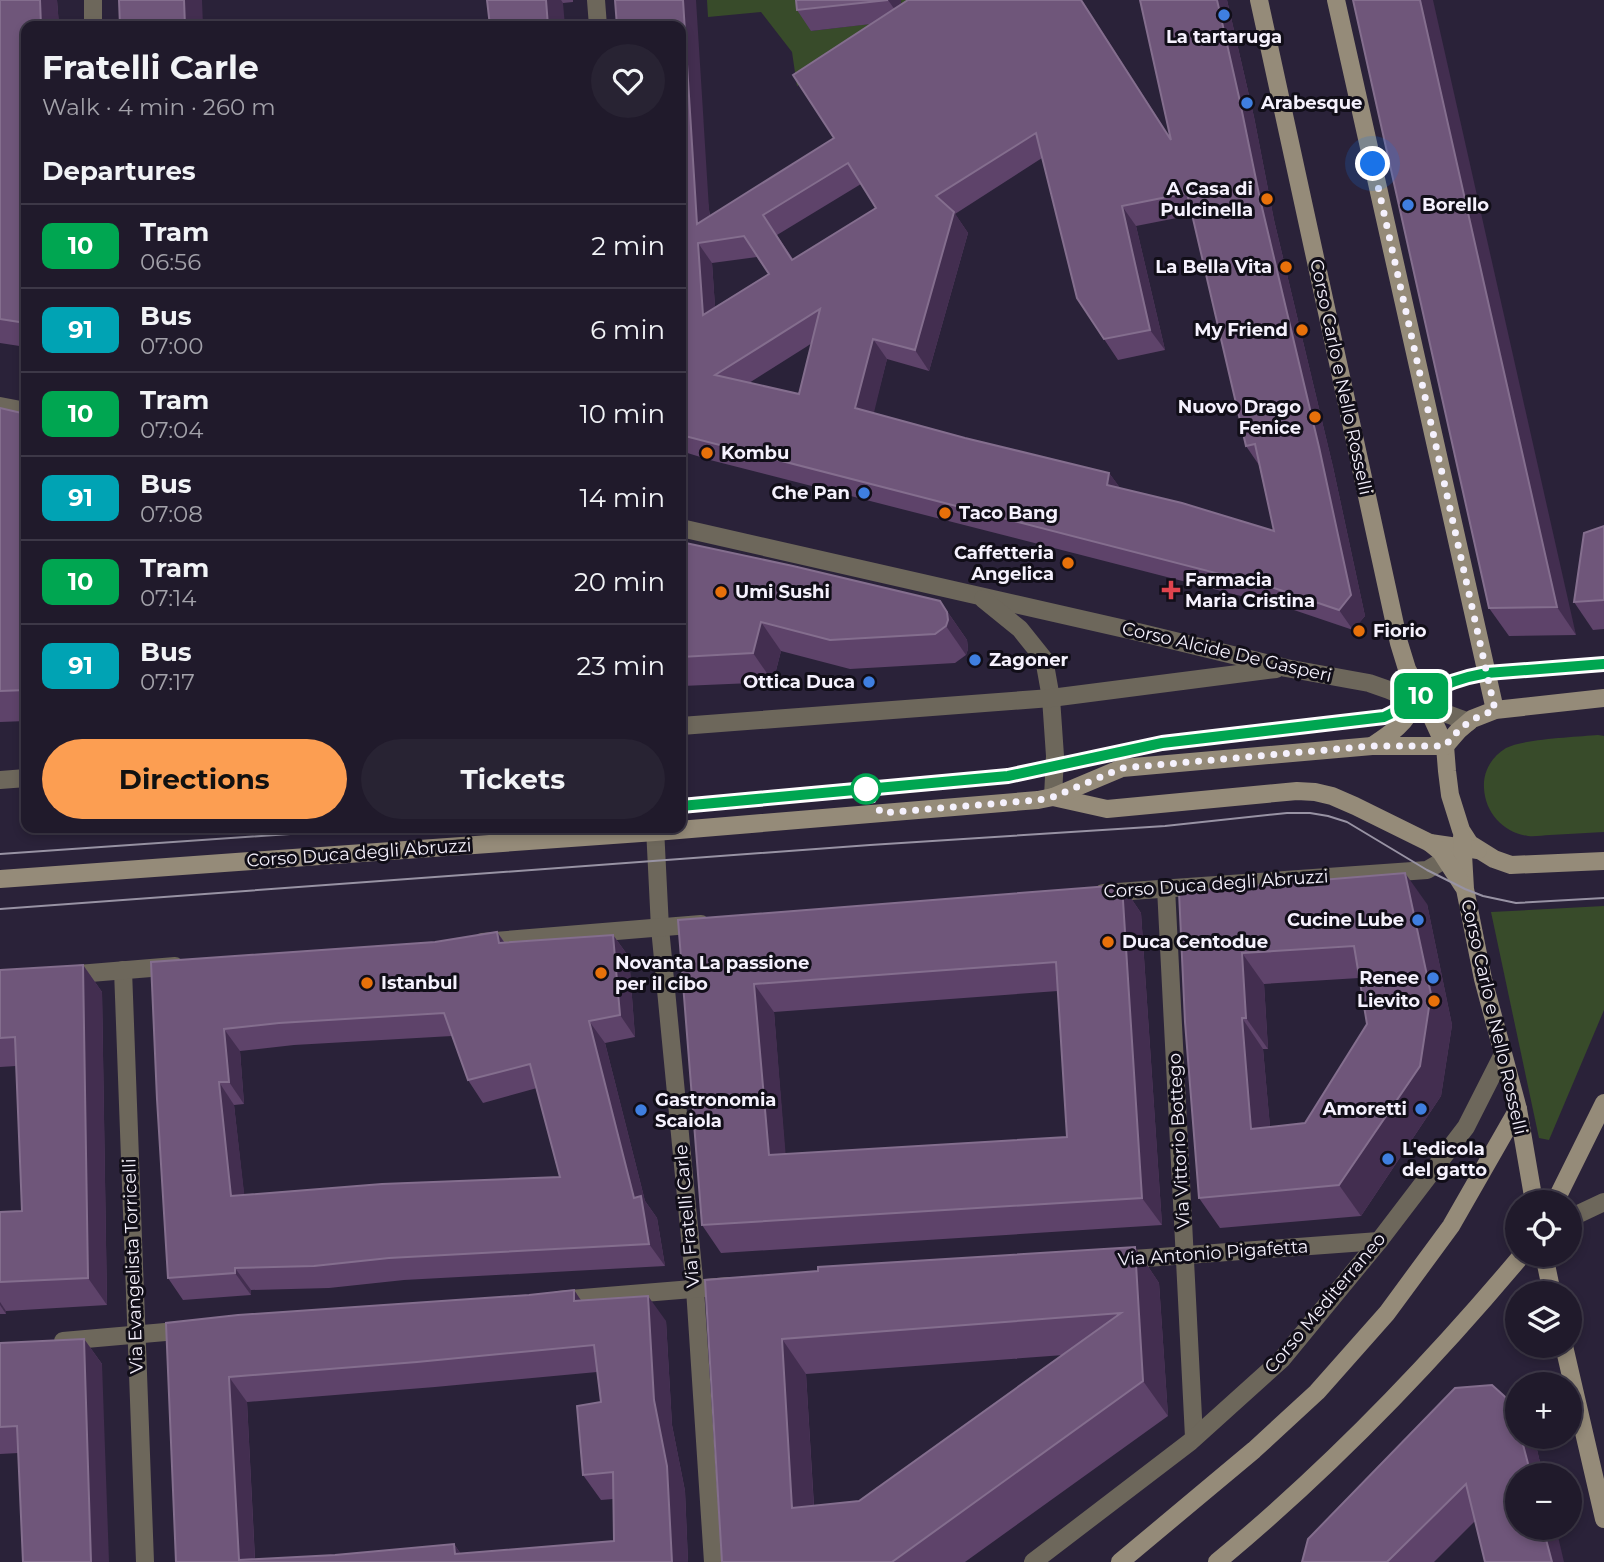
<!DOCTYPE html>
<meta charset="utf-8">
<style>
:root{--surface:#201a2b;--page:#282333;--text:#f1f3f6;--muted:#a2a1a9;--line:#3d3847;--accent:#fc9e52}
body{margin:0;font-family:Montserrat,sans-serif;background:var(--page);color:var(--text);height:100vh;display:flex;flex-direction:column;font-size:26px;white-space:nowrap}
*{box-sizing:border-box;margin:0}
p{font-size:23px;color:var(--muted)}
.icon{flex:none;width:38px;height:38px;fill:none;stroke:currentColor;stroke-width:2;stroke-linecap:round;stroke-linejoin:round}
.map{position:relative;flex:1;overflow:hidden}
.details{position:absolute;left:21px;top:21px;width:665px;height:812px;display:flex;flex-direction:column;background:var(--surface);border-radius:14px;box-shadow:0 4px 10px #0003,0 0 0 2px var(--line)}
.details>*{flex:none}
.badge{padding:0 14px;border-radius:10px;font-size:24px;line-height:46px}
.fabs{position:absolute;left:1505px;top:1190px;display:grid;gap:14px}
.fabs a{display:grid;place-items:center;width:77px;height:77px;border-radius:50%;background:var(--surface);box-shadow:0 4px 10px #0003,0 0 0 2px var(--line);font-size:35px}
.you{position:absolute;width:35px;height:35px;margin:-18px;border:5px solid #fff;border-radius:50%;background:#1a73e8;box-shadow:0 0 0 10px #1a73e833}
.map>.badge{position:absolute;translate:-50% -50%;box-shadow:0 0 0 4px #fff}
h2{padding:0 21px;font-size:26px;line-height:63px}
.round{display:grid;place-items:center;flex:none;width:74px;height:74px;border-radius:37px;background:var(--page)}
.head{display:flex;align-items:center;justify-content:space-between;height:119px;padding:0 21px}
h1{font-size:33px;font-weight:700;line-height:52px}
.primary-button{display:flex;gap:14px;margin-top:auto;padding:14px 21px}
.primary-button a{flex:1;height:80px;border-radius:42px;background:var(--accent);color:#111;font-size:28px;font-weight:700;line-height:80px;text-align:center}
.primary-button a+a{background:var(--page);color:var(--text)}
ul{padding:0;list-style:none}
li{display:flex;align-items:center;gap:21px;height:84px;padding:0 21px;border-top:2px solid var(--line)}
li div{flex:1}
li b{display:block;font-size:26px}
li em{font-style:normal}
li .badge{min-width:77px;font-weight:700;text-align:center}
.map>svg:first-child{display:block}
.green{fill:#384b2a}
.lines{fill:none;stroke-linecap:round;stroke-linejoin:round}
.street{stroke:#6d675b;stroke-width:18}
.secondary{stroke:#958b79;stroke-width:18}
.tram{stroke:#9893a4;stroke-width:2}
.wall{fill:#5e436a;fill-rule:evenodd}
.shaded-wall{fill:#432e50}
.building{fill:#6f567a;stroke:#846e8e;stroke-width:2;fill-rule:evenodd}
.line-casing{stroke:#fff;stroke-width:16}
.line{stroke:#00a651;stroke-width:10}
.walk{stroke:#f5f1fd;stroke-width:7;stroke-dasharray:0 12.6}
.shop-dot{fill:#3f7fe0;stroke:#110e18;stroke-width:2.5}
.food-dot{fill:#e8710a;stroke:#110e18;stroke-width:2.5}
.health-dot{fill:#e0444e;stroke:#110e18;stroke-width:2.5}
.stop-dot{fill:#fff;stroke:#00a651;stroke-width:3.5}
.labels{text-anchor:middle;stroke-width:6;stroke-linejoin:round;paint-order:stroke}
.poi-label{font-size:18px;font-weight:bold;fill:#f5f1fd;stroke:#110e18;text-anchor:start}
.street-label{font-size:18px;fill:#f5f1fd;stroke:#110e18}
</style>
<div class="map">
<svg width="1604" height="1562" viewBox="0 0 1604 1562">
<rect width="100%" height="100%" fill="#2a2239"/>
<g class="green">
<polygon points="707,0 808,0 811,31 902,20 901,0 932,0 902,20 797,86 792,52 761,12 708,17"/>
<path d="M1598,735L1604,736V832C1586,833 1568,834 1550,835C1543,835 1535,837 1528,836C1504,833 1485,813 1484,788C1483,772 1491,757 1506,748C1523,739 1576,737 1598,735Z"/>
<polygon points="1604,906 1604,1010 1549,1140 1539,1138 1491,912"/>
</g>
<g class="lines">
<g class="street">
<polyline points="93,0 93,26"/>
<polyline points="596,0 598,26"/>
<polyline points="0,406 26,411"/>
<polyline points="681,528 1138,632 1286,668 1369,683 1389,690 1428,707 1469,722"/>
<polyline points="983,599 1020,629 1044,659 1051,698 1055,756 1053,797"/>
<polyline points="681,726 1051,698 1276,669"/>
<polyline points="0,780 26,778"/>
<polyline points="655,828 660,928 695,1289 713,1562"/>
<polyline points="1166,888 1194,1437"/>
<polyline points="1103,893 1427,870 1458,852"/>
<polyline points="482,942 701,924"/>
<polyline points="123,970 145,1562"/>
<polyline points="66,975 175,966"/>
<polyline points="1570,1218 1604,1202"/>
<polyline points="1120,1260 1379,1241"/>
<polyline points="558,1300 729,1286"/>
<polyline points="63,1341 188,1330"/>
<polyline points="1033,1562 1190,1442 1282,1359 1379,1241 1466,1127 1503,1054"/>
</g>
<g class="secondary">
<polyline points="1259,0 1399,643 1407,669 1422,696 1445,746 1447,771 1450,795 1461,830 1470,844 1494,859 1511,865 1604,861"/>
<polyline points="1336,0 1495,710"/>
<path d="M1372,746C1387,736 1408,723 1413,704C1414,697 1411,687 1409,680"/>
<polyline points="1445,746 1458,731 1472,719 1495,710 1604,698"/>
<polyline points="1053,797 1107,809 1297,791 1315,792 1332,796 1355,806 1430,843 1478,850"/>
<polyline points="1462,837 1465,889 1483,979 1518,1109 1534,1202"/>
<polyline points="1430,843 1441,852 1463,886"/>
<polyline points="0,879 655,832 1038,800 1053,797 1122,768 1372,746 1445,746"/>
<polyline points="1555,1202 1604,1103"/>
<polyline points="1544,1255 1552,1293"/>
<polyline points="1564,1346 1604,1519"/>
<polyline points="1120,1562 1254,1450 1317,1392 1387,1313 1451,1226 1518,1109"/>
<path d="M1217,1562C1328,1470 1429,1366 1522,1255"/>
</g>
<g class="tram">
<path d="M681,806L1008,776L1162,743L1383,717C1398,711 1410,703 1423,695C1443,684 1464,677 1487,673L1604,664"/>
<polyline points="0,854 377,828"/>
<polyline points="0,909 870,845 1165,826 1287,813 1310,813 1328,816 1347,822 1427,870 1465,889 1483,896 1516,903 1604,898"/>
</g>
</g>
<g class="wall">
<polygon points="0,0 57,0 59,26 26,26 26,347 0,343"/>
<polygon points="487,0 573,0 573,2 563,3"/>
<path d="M796,0H901V4L1171,137L1140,0H1227L1254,117L1274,220L1333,467L1365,616L1353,630L1288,608L710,460L681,451V26L710,216L834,138L871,24L811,31L797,10ZM1042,158L1104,339L1118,360L1165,350L1136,226L1192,215L1246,446L1259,465L1274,531L1120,488L1109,473L965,438L873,413L887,359L929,371L968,233L955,214ZM861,184L876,208L793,259L777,235ZM757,257L769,274L715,307L712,263ZM812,343L799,394L749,383L806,347Z"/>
<polygon points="1353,0 1576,635 1509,636 1489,608"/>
<polygon points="0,408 26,414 26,721 0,722"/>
<polygon points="1604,526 1604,629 1593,630 1574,602"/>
<polygon points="681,542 940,601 967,640 968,649 966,655 955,663 850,669 781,651 773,682 682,686 681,685"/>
<path d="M1122,885L1141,913L1162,1225L721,1253L702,1225L678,920ZM1058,991L1067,1137L785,1154L774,1012Z"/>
<path d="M1179,892L1427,904L1452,1025L1441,1096L1361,1216L1220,1228L1199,1198ZM1359,978L1367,1024L1305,1123L1270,1127L1263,1049H1268L1264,984Z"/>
<path d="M497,932L505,943L613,935L629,957L635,1037L605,1043L645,1201L657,1218L665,1266L404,1280L329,1288L251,1290V1295L183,1300L168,1278L151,962L435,942ZM452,1036L468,1080L483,1103L537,1088L560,1177L244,1195L234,1105L244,1104L240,1051L294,1045Z"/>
<polygon points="83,965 102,992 107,1305 6,1311 6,1314 0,1314 0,1212 22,1211 16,1066 0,1067 0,970"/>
<path d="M1135,1247L1159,1283L1168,1416L965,1562H722L705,1280ZM1064,1355L859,1501L814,1506L806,1374Z"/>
<path d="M574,1290L581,1301L666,1321L672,1425L685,1491L688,1562H176L166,1323L529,1295ZM597,1372L601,1402L583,1475L601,1500L613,1499L614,1541L461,1554L454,1544L335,1555L255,1559L247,1402L435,1387Z"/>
<polygon points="84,1339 102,1364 18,1453 0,1454 0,1343"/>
<polygon points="1517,1437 1534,1437 1543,1475 1517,1475 1475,1521 1434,1562 1302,1562"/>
</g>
<g class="shaded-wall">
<polygon points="40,0 57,0 59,26 41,26"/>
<polygon points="184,0 202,0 203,26 185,26"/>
<polygon points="546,0 561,0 563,3 565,26 548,26"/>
<polygon points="683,0 696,0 711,241 697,224"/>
<polygon points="888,0 901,0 902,20"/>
<polygon points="1081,0 1082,0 1185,160 1171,140"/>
<polygon points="1217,0 1227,0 1254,117 1274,220 1333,467 1365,616 1353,630 1339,610 1260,199"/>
<polygon points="1420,0 1433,0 1576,635 1557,607"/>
<polygon points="1122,206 1136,226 1165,350 1150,330"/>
<polygon points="954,212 968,233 929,371 915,350"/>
<polygon points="698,243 712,263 717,335 703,315"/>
<polygon points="873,339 887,359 870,429 855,408"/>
<polygon points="1109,473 1124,493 1107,485"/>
<polygon points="940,601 967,640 968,649 966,655 946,626"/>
<polygon points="761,622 781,651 773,682 753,653"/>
<polygon points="1405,873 1427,904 1452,1025 1441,1096 1361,1216 1339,1185"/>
<polygon points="1122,885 1141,913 1162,1225 1142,1198"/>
<polygon points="497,932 513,955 499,943"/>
<polygon points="613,935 629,957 635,1037 620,1015"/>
<polygon points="1242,953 1264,984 1268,1049 1246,1018"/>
<polygon points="83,965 102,992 107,1305 88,1278"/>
<polygon points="754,984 774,1012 788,1183 769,1155"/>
<polygon points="1242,1018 1263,1049 1273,1160 1251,1129"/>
<polygon points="589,1021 605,1043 645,1201 657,1218 665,1266 649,1244 634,1198"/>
<polygon points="224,1029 240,1051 244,1104 229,1082"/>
<polygon points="219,1082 234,1105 247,1218 231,1196"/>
<polygon points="1135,1247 1159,1283 1168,1416 1143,1381"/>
<polygon points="235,1268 251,1290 251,1295 235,1273"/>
<polygon points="574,1290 591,1315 574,1301"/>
<polygon points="648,1296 666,1321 672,1425 685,1491 688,1562 672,1562 654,1400"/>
<polygon points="0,1302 6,1311 6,1314 0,1305"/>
<polygon points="84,1339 102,1364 109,1562 91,1562"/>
<polygon points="782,1339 806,1374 816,1543 792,1508"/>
<polygon points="229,1377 247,1402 255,1562 239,1560"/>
<polygon points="1521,1437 1534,1437 1543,1475 1531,1475"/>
<polygon points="1543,1528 1556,1528 1564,1562 1552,1562"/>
<polygon points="454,1544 466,1562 455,1554"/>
</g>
<g class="building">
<polygon points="0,0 40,0 41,26 26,26 26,323 0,319"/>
<polygon points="119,0 184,0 185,26 120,26"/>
<polygon points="487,0 546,0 548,26 490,26"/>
<path d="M615,0H683L697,224L834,138L793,75L908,0H1081L1171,140L1140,0H1217L1239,97L1260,199L1319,447L1351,595L1339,610L1274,588L681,435V26H617ZM1036,133L1077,298L1104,339L1150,330L1122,206L1187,193L1246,446L1255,444L1274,531L1182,503L1107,485L1109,473L965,438L855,408L873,339L915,350L954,212L936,196ZM848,163L876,208L792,260L763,215ZM744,236L769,274L703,315L698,243ZM820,309L799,394L715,375Z"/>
<polygon points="796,0 888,0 797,10"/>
<polygon points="1353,0 1420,0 1557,607 1489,608"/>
<polygon points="0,408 26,414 26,690 0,691"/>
<polygon points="1604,526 1604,600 1574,602 1584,533"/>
<polygon points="681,542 793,566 940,601 947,612 948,620 946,626 935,634 830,640 761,622 753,653 681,657"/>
<path d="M1405,873L1431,994L1420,1066L1339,1185L1199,1198L1185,1022L1179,892ZM1354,946L1367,1024L1305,1123L1251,1129L1242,1018H1246L1242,953Z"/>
<path d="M1122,885L1142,1198L702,1225L678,920ZM1056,962L1067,1137L769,1155L754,984Z"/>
<path d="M497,932L499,943L613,935L620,1015L589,1021L634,1198L641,1196L649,1244L389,1258L314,1266L235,1268V1273L168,1278L157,1099L151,962L435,942ZM444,1013L468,1080L530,1064L560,1177L382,1184L231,1196L219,1082H229L224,1029L279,1023Z"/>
<polygon points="83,965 88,1278 0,1282 0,1212 22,1211 15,1037 0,1038 0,970"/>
<path d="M1135,1247L1143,1381L892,1562H722L705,1280L818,1271V1267ZM1121,1313L859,1501L792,1508L782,1339Z"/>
<path d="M574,1290V1301L648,1296L654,1400L667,1466L672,1562H176L166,1323L238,1315L529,1295ZM594,1345L601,1402L577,1406L583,1475L613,1472L614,1541L455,1554L454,1544L335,1555L239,1560L229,1377L417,1362Z"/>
<polygon points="84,1339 91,1562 23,1562 17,1426 0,1427 0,1343"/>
<polygon points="1492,1385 1513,1404 1517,1421 1517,1437 1521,1437 1531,1475 1517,1475 1517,1528 1543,1528 1552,1562 1485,1562 1466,1484 1387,1562 1302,1562 1308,1539 1455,1388"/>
</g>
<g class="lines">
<g class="line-casing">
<path id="line" d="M681,806L1008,776L1162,743L1384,717C1398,711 1410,703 1423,695C1443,684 1464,677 1487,673L1604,664"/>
</g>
<use href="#line" class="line"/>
<path class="walk" d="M866,789L881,813L1038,800L1053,797L1122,768L1371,746H1445C1463,724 1469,720 1495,710L1373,164"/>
</g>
<g class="shop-dot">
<circle cx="1224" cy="15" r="7"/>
<circle cx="1247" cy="103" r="7"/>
<circle cx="1408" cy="205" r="7"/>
<circle cx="864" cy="493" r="7"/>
<circle cx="975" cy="660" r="7"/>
<circle cx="869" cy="682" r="7"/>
<circle cx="1418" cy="920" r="7"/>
<circle cx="1433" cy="978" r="7"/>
<circle cx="1421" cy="1109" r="7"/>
<circle cx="641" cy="1110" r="7"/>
<circle cx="1388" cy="1159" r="7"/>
</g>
<g class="food-dot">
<circle cx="1267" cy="199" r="7"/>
<circle cx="1286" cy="267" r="7"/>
<circle cx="1302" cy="330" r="7"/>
<circle cx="1315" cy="417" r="7"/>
<circle cx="707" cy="453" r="7"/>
<circle cx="945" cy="513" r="7"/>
<circle cx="1068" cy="563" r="7"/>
<circle cx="721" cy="592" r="7"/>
<circle cx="1359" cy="631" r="7"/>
<circle cx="1108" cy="942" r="7"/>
<circle cx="601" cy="973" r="7"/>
<circle cx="367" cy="983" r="7"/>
<circle cx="1434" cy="1001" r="7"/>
</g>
<path class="health-dot" d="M1167.5 579.5h7v7h7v7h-7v7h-7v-7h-7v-7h7z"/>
<circle class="stop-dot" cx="866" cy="789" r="14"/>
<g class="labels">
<g class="poi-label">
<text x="1224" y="43" text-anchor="middle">La tartaruga</text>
<text x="1261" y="109">Arabesque</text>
<text x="1253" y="195" text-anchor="end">A Casa di<tspan x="1253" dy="21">Pulcinella</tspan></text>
<text x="1422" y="211">Borello</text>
<text x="1272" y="273" text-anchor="end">La Bella Vita</text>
<text x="1288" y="336" text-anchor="end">My Friend</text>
<text x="1301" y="413" text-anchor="end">Nuovo Drago<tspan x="1301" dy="21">Fenice</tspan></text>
<text x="721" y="459">Kombu</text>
<text x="850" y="499" text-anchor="end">Che Pan</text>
<text x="959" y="519">Taco Bang</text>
<text x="1054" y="559" text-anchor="end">Caffetteria<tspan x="1054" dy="21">Angelica</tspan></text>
<text x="1185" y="586">Farmacia<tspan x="1185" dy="21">Maria Cristina</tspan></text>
<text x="735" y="598">Umi Sushi</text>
<text x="1373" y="637">Fiorio</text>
<text x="989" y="666">Zagoner</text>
<text x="855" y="688" text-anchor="end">Ottica Duca</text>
<text x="1404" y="926" text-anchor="end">Cucine Lube</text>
<text x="1122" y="948">Duca Centodue</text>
<text x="615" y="969">Novanta La passione<tspan x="615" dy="21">per il cibo</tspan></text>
<text x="1419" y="984" text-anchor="end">Renee</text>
<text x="381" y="989">Istanbul</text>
<text x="1420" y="1007" text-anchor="end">Lievito</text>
<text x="655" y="1106">Gastronomia<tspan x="655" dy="21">Scaiola</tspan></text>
<text x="1407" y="1115" text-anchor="end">Amoretti</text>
<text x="1402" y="1155">L'edicola<tspan x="1402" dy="21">del gatto</tspan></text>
</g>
<g class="street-label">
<text transform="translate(1341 377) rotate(78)" y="6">Corso Carlo e Nello Rosselli</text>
<text transform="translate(1227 652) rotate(13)" y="6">Corso Alcide De Gasperi</text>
<text transform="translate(359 853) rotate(-4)" y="6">Corso Duca degli Abruzzi</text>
<text transform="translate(1216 884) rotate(-4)" y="6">Corso Duca degli Abruzzi</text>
<text transform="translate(1494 1017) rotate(77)" y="6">Corso Carlo e Nello Rosselli</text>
<text transform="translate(1179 1141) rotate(-93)" y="6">Via Vittorio Bottego</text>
<text transform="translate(687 1216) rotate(-95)" y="6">Via Fratelli Carle</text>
<text transform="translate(1213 1253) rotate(-4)" y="6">Via Antonio Pigafetta</text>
<text transform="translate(133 1266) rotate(-92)" y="6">Via Evangelista Torricelli</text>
<text transform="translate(1325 1303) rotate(-50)" y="6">Corso Mediterraneo</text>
</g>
</g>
</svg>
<div class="fabs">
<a><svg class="icon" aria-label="locate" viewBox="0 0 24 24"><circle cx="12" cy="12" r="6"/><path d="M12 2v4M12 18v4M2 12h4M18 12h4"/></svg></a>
<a><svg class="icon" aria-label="layers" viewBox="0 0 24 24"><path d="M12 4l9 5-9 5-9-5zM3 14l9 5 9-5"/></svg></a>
<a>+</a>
<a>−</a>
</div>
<div class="you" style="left:1373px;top:164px"></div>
<b class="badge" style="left:1421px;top:696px;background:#00a651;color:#fff">10</b>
<section class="details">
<div class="head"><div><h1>Fratelli Carle</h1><p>Walk · 4 min · 260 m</p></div><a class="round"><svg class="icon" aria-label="heart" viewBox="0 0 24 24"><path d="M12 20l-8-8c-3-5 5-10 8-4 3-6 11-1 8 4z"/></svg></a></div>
<h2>Departures</h2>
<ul>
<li><span class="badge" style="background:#00a651;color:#fff">10</span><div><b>Tram</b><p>06:56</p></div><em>2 min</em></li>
<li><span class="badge" style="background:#00a3b4;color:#fff">91</span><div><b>Bus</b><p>07:00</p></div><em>6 min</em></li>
<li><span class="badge" style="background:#00a651;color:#fff">10</span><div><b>Tram</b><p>07:04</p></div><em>10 min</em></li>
<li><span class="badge" style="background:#00a3b4;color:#fff">91</span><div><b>Bus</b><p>07:08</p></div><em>14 min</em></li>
<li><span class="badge" style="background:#00a651;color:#fff">10</span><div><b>Tram</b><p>07:14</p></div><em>20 min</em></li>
<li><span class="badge" style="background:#00a3b4;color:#fff">91</span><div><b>Bus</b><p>07:17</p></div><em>23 min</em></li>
</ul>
<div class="primary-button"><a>Directions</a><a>Tickets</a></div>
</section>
</div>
